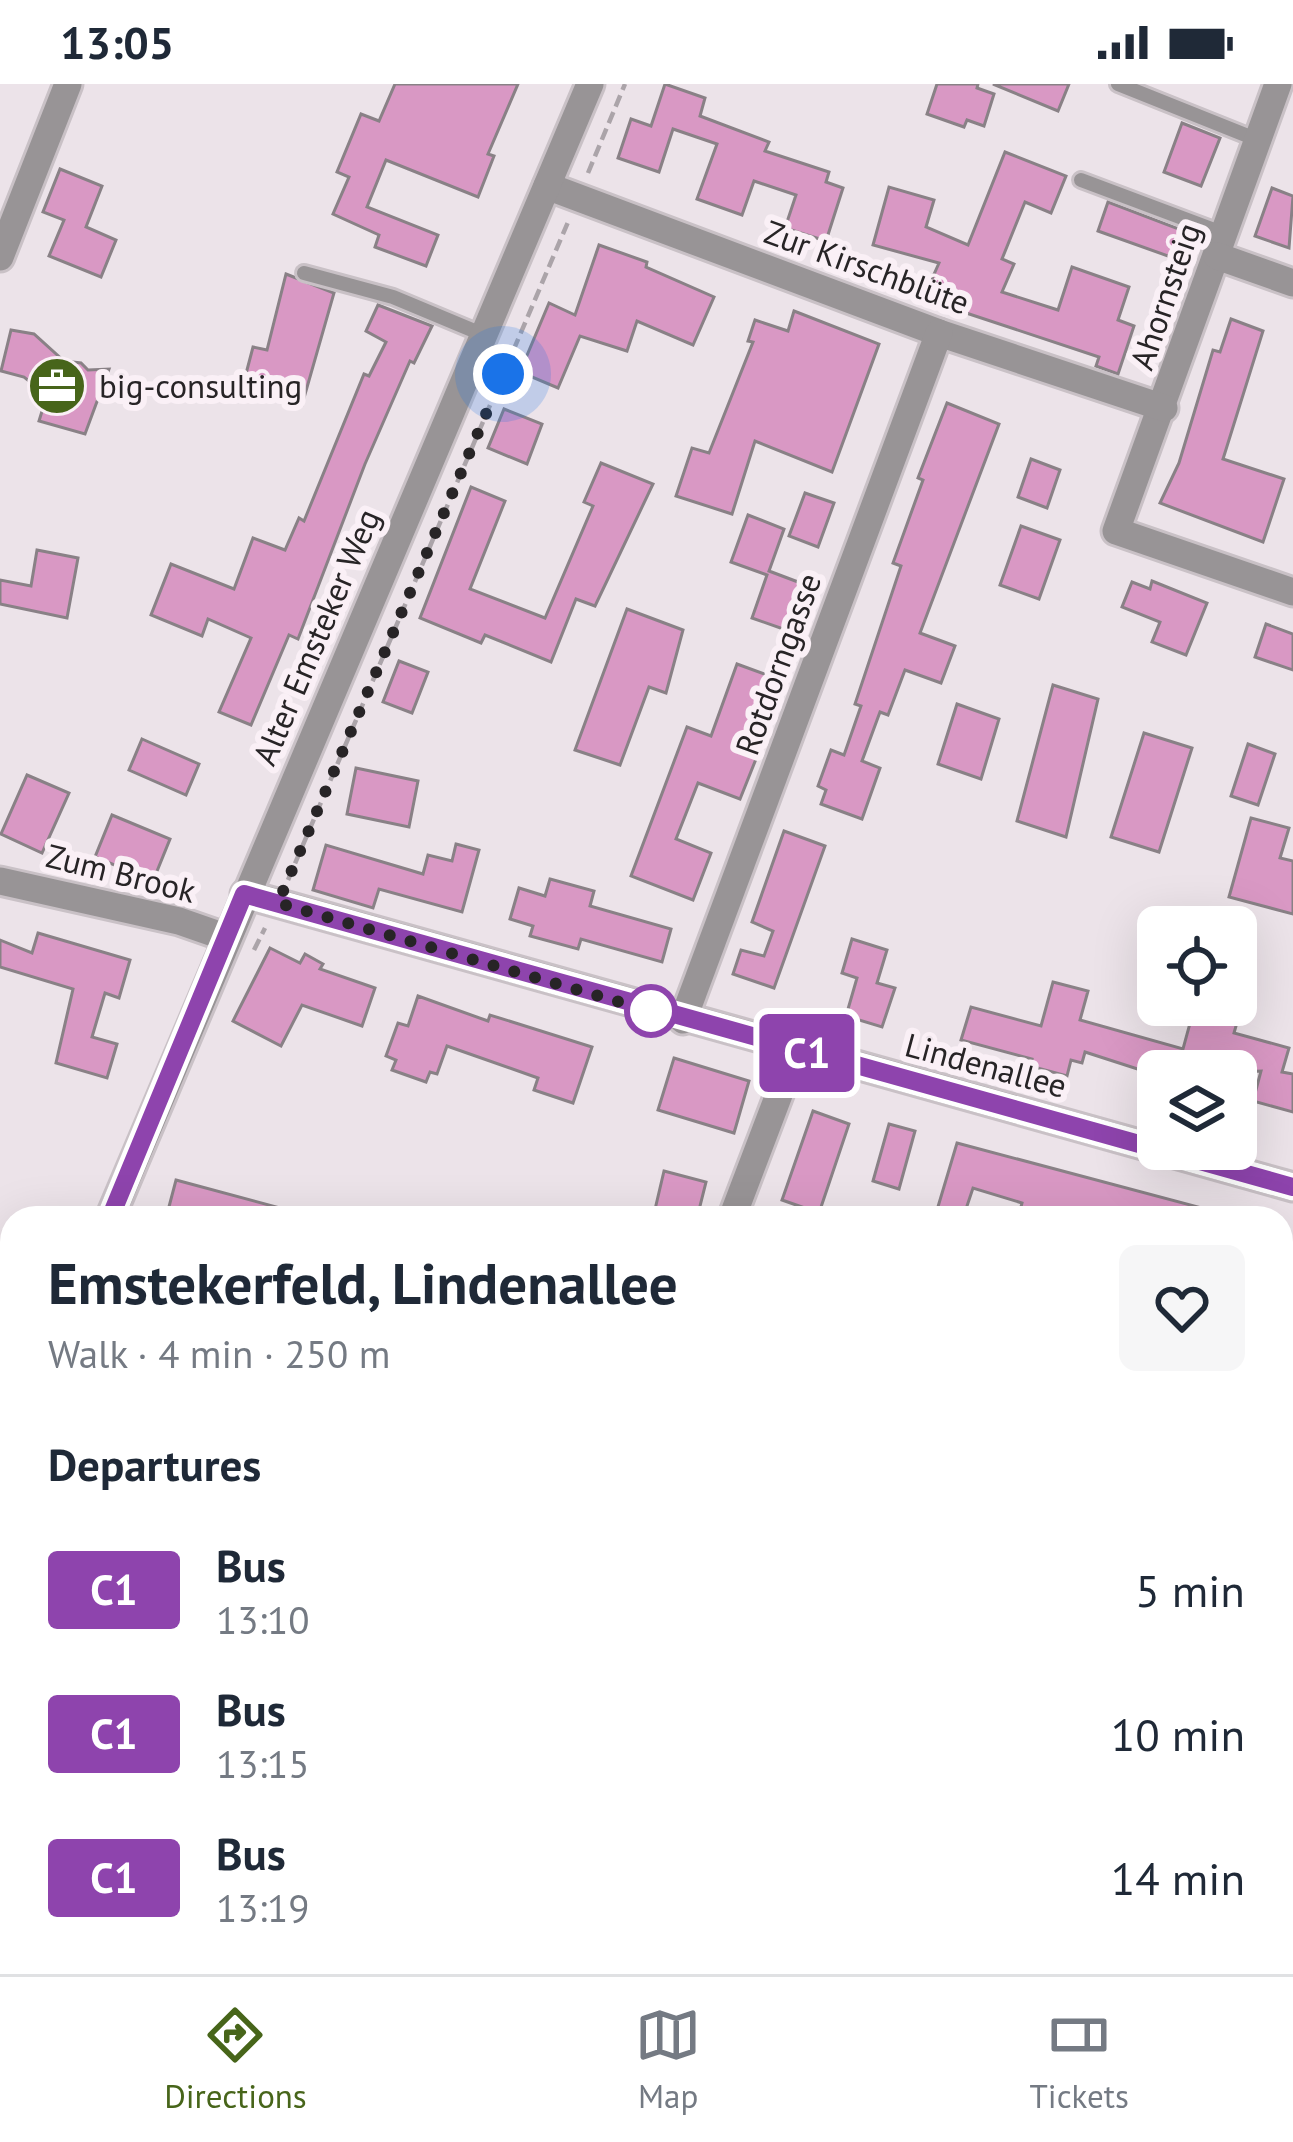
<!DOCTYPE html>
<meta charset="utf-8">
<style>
:root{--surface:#fff;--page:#f6f6f7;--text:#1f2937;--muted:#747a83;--line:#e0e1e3;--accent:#47651a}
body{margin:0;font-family:"PT Sans",sans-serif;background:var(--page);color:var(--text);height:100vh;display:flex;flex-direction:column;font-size:45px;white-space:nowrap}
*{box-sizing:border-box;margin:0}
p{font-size:39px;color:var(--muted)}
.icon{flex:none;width:66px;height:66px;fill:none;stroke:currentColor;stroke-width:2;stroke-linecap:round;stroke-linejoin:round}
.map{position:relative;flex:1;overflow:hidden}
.details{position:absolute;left:0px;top:1122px;width:1293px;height:768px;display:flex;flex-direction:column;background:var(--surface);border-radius:36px 36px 0 0;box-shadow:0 12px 48px #0002}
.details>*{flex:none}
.badge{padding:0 24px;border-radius:9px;font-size:42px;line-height:78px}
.controls{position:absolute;left:1137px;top:822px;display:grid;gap:24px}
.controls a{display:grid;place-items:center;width:120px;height:120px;border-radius:18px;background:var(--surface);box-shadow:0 12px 48px #0002;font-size:60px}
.you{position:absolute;width:60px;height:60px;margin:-30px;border:9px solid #fff;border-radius:50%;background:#1a73e8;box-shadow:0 0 0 18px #1a73e833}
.map>.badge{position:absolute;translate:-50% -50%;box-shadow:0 0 0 6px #fff}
h2{padding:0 48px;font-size:45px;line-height:108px}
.round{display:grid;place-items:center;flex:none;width:126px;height:126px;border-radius:18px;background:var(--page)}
.summary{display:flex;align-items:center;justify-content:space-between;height:204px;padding:0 48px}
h1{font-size:57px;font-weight:600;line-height:90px}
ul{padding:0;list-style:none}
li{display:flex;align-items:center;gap:36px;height:144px;padding:0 48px}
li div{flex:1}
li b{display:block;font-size:45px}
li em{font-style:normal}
li .badge{min-width:132px;font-weight:700;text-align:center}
.status{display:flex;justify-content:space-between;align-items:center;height:84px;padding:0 60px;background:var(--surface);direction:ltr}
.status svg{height:33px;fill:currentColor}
.menu{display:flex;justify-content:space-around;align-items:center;height:168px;border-top:3px solid var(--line);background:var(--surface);font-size:33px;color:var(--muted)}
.menu a{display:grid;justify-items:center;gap:6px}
.menu .selected{color:var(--accent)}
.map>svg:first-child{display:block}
.building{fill:#d998c4;stroke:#898186;stroke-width:3}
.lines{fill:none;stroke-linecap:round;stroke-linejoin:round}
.lane-casing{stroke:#c9c1c6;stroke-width:20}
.street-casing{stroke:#c9c1c6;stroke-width:33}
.path{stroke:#aba4a9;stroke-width:4.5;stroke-dasharray:12 6;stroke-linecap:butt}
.lane{stroke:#989496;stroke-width:14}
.street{stroke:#989496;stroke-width:27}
.line-casing{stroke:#fff;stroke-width:27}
.line{stroke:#8e44ad;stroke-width:18}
.walk{stroke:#272426;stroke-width:12;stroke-dasharray:0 21.6}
.stop-dot{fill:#fff;stroke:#8e44ad;stroke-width:6}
.labels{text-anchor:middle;stroke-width:12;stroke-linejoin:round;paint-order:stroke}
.street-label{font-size:33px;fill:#272426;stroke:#faf0f6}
.poi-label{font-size:33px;fill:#272426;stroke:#faf0f6;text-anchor:start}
</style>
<div class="status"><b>13:05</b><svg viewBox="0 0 49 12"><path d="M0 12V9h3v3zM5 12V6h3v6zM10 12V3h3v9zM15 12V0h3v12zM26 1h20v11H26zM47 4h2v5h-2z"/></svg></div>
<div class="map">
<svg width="1293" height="1890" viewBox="0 0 1293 1890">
<rect width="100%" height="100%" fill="#ece3e9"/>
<g class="building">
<polygon points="395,0 518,0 488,70 494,72 478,113 386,76 367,123 438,151 426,182 375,163 379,151 333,130 349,93 337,88 361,30 379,37"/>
<polygon points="665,0 705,14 700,32 769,58 765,67 829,88 826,98 843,104 826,157 785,144 796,111 754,97 742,131 697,115 717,60 673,45 659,88 618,74 631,35 651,42"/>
<polygon points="937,0 978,0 977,4 994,10 984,42 967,36 964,43 927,30"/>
<polygon points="993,0 1069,0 1058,27"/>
<polygon points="1182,39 1220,54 1201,102 1164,88"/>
<polygon points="1005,68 1066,92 1051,129 1025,118 1002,175 1014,180 1002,208 1058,226 1072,183 1129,203 1118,236 1134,242 1118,290 1096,282 1099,273 948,223 954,207 931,197 939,179 873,161 889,103 934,116 926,143 968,161"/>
<polygon points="60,85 102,102 86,143 116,156 101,193 49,172 64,136 43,128"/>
<polygon points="1272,104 1293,112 1289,164 1255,152"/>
<polygon points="1108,118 1192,150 1182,177 1098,147"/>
<polygon points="599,161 647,178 646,183 714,213 693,261 637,237 627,267 580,252 558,304 520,288 549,219 575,231"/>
<polygon points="286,190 334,209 302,321 242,305 253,263 267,266"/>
<polygon points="378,221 432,242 414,279 410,277 365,380 298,555 289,551 251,641 219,628 251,554 208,535 202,552 151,531 171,480 234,505 253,454 285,466 299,434 304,437 364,290 369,292 386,258 366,247"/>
<polygon points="794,227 879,260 832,388 755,357 732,430 676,412 692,364 709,369 753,258 748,257 755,236 788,247"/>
<polygon points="1231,235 1263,247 1223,375 1284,395 1263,458 1160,419 1179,379 1213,266 1220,268"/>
<polygon points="11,246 34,250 64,277 81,279 88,286 109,285 85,350 39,337 47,311 24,293 1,287"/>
<polygon points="947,319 999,340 920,549 955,562 941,599 905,586 888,631 880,628 862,677 880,684 862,735 821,720 826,706 818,702 831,666 844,671 861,622 855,620 901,482 893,479 923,396 918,394"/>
<polygon points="504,325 542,340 527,380 488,364"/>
<polygon points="1031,375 1060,386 1047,424 1018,413"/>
<polygon points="601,379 653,400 595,522 576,515 551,578 485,551 481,559 420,534 471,403 505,417 470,505 545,534 593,422 584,418"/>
<polygon points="805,409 834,419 818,463 789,452"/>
<polygon points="748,431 784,445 769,487 806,501 789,547 752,534 767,491 731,478"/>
<polygon points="1021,442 1060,456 1039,515 1000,501"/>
<polygon points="37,466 78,474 67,534 0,520 0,496 31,502"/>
<polygon points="1152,497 1207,519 1186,571 1152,558 1160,538 1122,523 1132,498 1150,505"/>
<polygon points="627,525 683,546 666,609 649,603 620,681 575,666"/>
<polygon points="1266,540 1293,550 1293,586 1255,573"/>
<polygon points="399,577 428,588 412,629 383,618"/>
<polygon points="737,580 770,592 743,664 758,670 740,715 698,699 676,755 711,769 693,816 631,792 687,643 711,652"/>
<polygon points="1053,601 1098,615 1066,753 1017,737"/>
<polygon points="957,620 999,635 981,695 938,680"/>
<polygon points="1144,649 1192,664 1159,768 1111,753"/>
<polygon points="142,655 199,680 186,711 129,686"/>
<polygon points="1248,660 1275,670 1258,721 1231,712"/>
<polygon points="356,684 418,697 409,743 347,730"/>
<polygon points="27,691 69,709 42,769 1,750"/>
<polygon points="112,731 170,755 153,797 95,773"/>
<polygon points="1251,734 1289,744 1280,774 1293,777 1293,830 1229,813"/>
<polygon points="784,747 825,762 774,904 733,890 741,866 764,872 773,847 752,838"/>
<polygon points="456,760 479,766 462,828 379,805 373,824 313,806 326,761 423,790 428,771 452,777"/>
<polygon points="550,795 594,807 590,822 671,845 662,878 581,855 578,865 530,852 533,842 510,835 519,804 545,812"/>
<polygon points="38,849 130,876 119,914 105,909 92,953 117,960 107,994 56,979 73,905 0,883 0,856 32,869"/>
<polygon points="852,855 887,866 877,899 895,904 882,943 846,932 857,894 842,889"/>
<polygon points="270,864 300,879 305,870 323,880 320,885 375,904 362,942 302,921 281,962 233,937"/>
<polygon points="1053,898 1088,907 1080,936 1183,965 1195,921 1242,921 1234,949 1289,964 1282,988 1293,990 1293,1028 1253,1017 1261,987 1156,991 1085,968 1082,979 1071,976 1067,992 1030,982 1032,975 961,956 971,923 1041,942"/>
<polygon points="418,912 488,937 490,931 592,963 573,1019 534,1006 538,994 447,962 437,990 430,988 426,998 392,986 396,976 386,972 398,939 408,942"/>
<polygon points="674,974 749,997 734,1049 658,1026"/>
<polygon points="813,1027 849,1040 819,1129 782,1116"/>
<polygon points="889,1040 915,1047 899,1105 873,1097"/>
<polygon points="957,1059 1202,1124 1201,1134 1046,1129 1045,1134 1018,1134 1022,1119 973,1104 963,1134 937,1126"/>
<polygon points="664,1087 706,1098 697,1134 653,1134"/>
<polygon points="176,1096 284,1125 283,1134 166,1134"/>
</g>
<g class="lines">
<g class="lane-casing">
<g id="lane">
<polyline points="1118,0 1258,56"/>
<polyline points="1081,96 1225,150"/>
<polyline points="304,189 393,213 484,251"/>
</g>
</g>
<g class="street-casing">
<g id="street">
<polyline points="1278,0 1116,447 1293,508"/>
<polyline points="547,102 939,249 1164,324"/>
<polyline points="1217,172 1293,199"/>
<polyline points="0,173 68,0"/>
<polyline points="0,797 179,837 225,853"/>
<polyline points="245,810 1293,1103"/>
<polyline points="683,936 939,249"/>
<polyline points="110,1134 590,0"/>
<polyline points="732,1134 796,966"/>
<polyline points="1281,1285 1293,1249"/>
<polyline points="0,1390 12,1362"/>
<polyline points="0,1526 12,1529"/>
<polyline points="1281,1601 1293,1604"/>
<polyline points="752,1878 801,1890"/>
<polyline points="442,1890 446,1878"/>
<polyline points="865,1890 869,1878"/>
<polyline points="1082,1890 1086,1878"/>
</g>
</g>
<g class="path">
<polyline points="588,89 625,0"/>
<polyline points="288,796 568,138"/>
<polyline points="254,866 265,844"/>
<polyline points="0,1448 12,1420"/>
</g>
<use href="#lane" class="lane"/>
<use href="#street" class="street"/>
</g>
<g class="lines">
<g class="line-casing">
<polyline id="line" points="110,1134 244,810 1293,1103"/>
</g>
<use href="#line" class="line"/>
<polyline class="walk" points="503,290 278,819 651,927"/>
</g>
<defs>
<g id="office-disc" transform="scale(3)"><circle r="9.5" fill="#47651a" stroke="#faf0f6"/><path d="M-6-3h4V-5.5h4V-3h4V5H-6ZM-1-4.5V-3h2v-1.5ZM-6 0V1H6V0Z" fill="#fff"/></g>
</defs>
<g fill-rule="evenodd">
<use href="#office-disc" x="57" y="302"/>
</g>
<circle class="stop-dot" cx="651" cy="927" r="24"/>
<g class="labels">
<g class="street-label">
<text transform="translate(867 183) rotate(20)" y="12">Zur Kirschblüte</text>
<text transform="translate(1165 212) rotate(-71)" y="12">Ahornsteig</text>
<text transform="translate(316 553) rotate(-67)" y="12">Alter Emsteker Weg</text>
<text transform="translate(778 580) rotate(-70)" y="12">Rotdorngasse</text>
<text transform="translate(121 789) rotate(14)" y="12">Zum Brook</text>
<text transform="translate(986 981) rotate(15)" y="12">Lindenallee</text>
</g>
<g class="poi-label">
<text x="99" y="314">big-consulting</text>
</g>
</g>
</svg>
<div class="controls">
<a><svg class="icon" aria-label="locate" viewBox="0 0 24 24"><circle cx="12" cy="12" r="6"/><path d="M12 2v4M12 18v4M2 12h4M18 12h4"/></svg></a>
<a><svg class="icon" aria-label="layers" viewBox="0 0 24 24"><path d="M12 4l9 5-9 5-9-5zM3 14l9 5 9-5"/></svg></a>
</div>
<div class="you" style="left:503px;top:290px"></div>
<b class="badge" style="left:807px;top:969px;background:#8e44ad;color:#fff">C1</b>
<section class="details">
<div class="summary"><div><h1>Emstekerfeld, Lindenallee</h1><p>Walk · 4 min · 250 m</p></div><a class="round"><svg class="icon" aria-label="heart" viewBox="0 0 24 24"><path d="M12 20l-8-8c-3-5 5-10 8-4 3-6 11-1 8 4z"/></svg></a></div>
<h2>Departures</h2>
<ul>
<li><span class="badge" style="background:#8e44ad;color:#fff">C1</span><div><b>Bus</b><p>13:10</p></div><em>5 min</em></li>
<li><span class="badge" style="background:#8e44ad;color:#fff">C1</span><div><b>Bus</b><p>13:15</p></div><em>10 min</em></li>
<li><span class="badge" style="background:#8e44ad;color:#fff">C1</span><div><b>Bus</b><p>13:19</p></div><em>14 min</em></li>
</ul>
</section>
</div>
<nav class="menu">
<a class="selected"><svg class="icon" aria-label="directions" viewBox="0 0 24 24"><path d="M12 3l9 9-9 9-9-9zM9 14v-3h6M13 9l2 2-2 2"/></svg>Directions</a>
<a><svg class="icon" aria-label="map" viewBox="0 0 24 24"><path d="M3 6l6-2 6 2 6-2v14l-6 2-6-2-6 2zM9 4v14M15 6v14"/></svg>Map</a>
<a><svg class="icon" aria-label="tickets" viewBox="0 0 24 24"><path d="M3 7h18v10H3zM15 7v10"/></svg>Tickets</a>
</nav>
